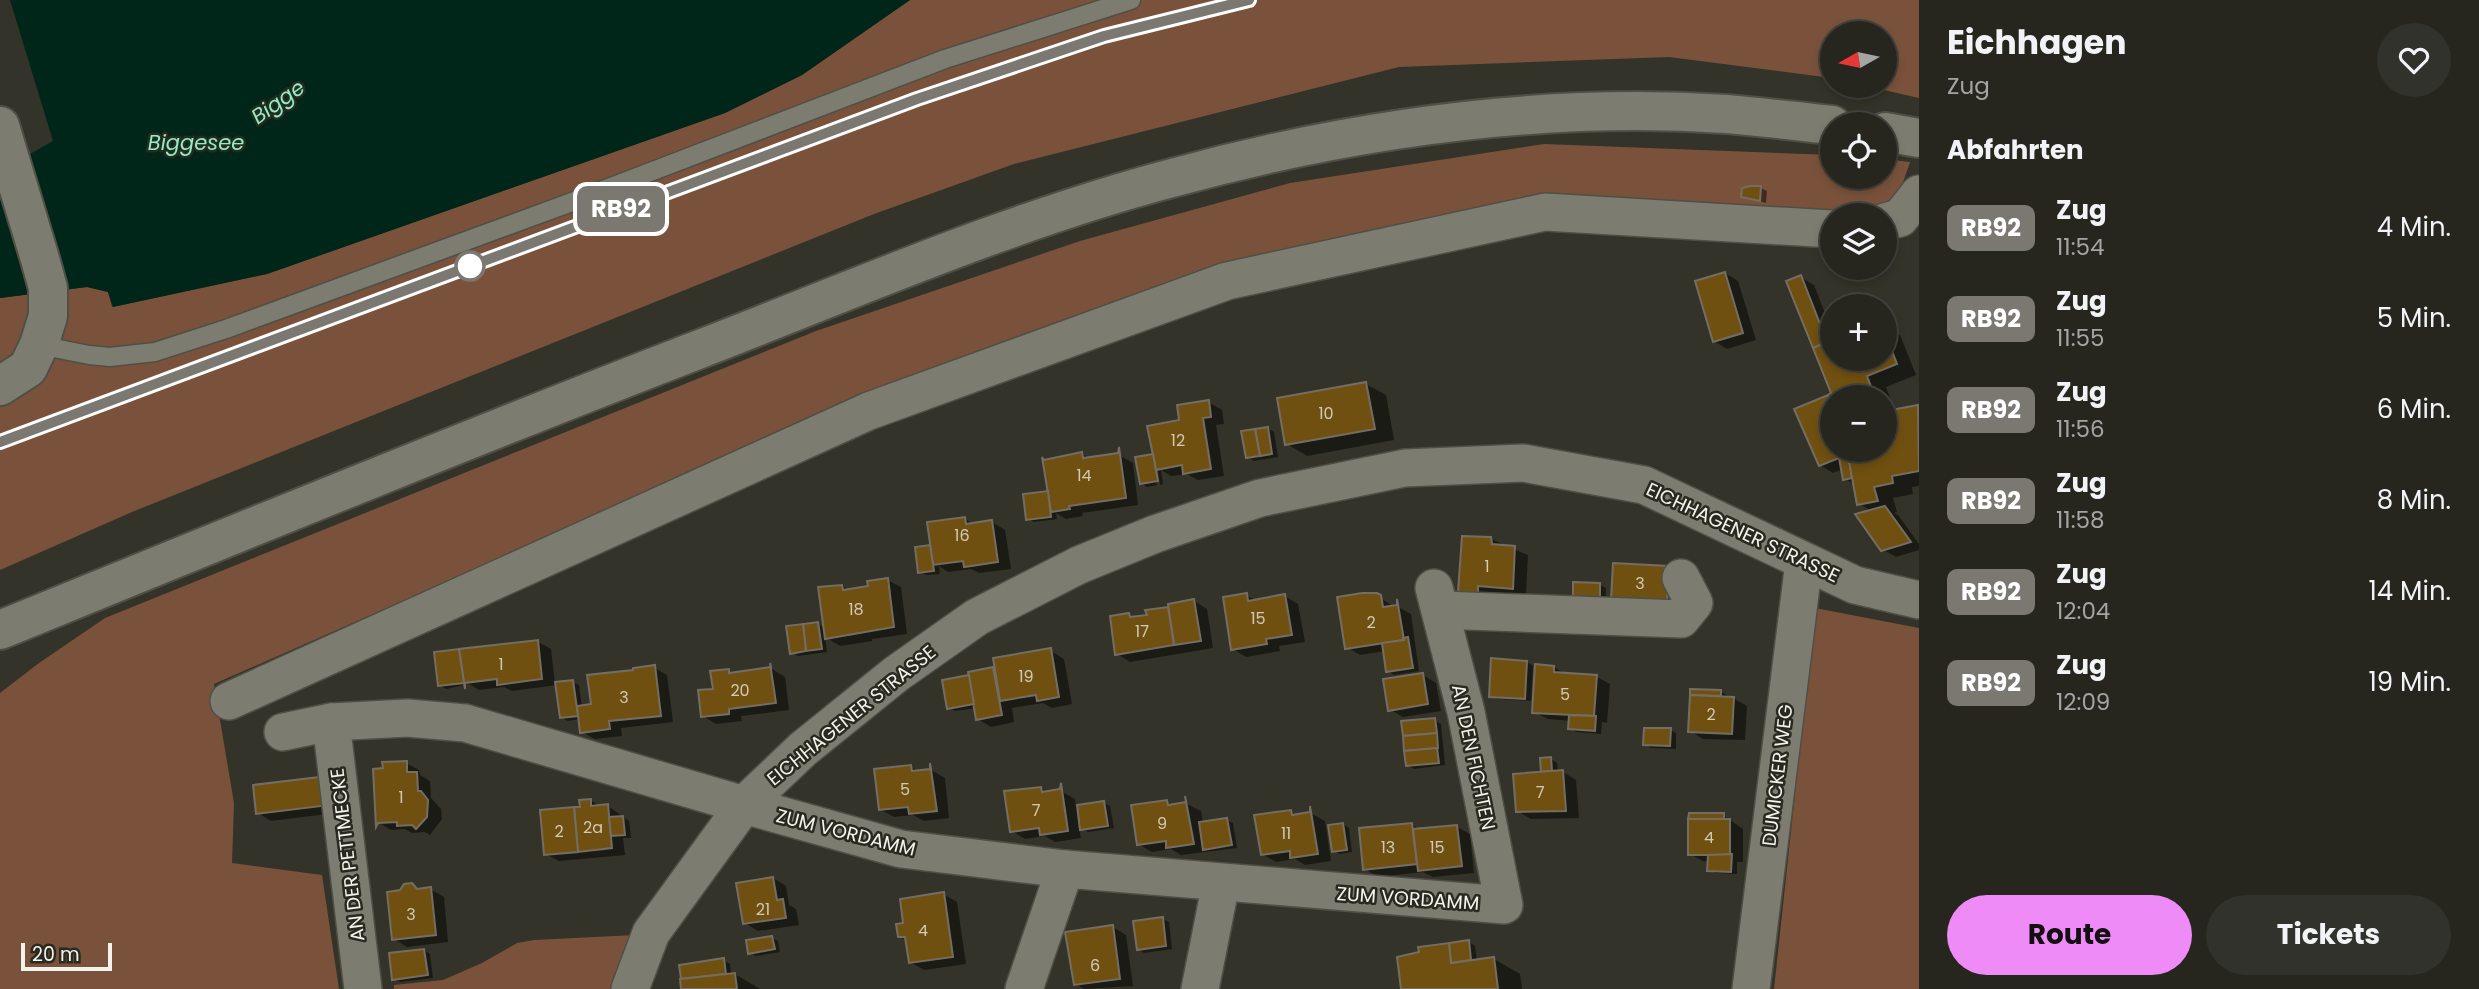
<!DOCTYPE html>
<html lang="de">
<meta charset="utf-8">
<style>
:root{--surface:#26261f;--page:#32322c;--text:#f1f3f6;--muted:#a4a5a4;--line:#42433d;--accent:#ef8bf7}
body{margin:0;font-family:Poppins,sans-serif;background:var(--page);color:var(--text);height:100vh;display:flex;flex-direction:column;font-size:26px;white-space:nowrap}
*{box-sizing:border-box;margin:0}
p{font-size:23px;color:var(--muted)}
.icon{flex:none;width:38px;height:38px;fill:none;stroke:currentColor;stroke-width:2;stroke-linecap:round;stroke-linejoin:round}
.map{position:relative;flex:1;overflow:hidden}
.sheet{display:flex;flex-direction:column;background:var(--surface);width:560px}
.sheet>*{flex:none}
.badge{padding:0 14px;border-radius:10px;font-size:24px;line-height:46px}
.needle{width:46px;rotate:261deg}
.controls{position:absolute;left:1820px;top:21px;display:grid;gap:14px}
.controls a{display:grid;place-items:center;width:77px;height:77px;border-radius:50%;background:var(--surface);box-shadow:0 4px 10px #0003,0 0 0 2px var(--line);font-size:35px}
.scale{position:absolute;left:21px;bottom:18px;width:91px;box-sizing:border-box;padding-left:7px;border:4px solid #f3f3ed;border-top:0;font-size:19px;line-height:24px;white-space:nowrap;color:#f3f3ed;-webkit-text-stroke:5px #29291f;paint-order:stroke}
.map>.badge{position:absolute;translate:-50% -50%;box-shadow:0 0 0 4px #fff}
h2{padding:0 28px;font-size:26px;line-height:63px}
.round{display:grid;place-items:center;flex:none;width:74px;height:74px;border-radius:37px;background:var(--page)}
.headline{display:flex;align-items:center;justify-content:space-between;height:119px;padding:0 28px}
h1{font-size:33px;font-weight:700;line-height:52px}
.action{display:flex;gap:14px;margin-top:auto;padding:14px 28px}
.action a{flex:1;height:80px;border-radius:42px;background:var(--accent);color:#111;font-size:28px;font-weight:700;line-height:80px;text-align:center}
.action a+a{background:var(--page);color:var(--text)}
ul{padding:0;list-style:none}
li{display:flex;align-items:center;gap:21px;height:91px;padding:0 28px}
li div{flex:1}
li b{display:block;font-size:26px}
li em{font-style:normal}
li .badge{min-width:77px;font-weight:700;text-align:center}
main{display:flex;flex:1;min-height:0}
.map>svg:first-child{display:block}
.green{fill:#7a523b}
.water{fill:#002619}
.shadow{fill:#0007;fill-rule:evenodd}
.building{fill:#705011;stroke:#746d63;stroke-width:2}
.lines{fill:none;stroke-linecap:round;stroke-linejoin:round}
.service-casing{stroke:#4f4f46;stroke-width:21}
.minor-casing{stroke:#4f4f46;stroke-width:40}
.tertiary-casing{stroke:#4f4f46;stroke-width:42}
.secondary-casing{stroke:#4f4f46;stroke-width:42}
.service{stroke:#7c7c70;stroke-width:18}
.minor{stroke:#7c7c70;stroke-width:37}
.tertiary{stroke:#7c7c70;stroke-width:38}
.secondary{stroke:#7c7c70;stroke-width:38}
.rail-casing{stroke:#a2a29b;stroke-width:8}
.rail{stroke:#29291f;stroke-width:5;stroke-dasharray:16;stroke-linecap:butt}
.line-casing{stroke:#fff;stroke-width:16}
.line{stroke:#7b7872;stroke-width:10}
.stop-dot{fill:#fff;stroke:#7b7872;stroke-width:3.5}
.labels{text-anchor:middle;stroke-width:5;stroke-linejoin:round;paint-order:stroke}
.number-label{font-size:16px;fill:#d2cab6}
.street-label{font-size:19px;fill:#f3f3ed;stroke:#29291f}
.water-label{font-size:21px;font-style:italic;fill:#88f1c5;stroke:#29291f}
</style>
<main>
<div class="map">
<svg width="1919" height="989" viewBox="0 0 1919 989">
<rect width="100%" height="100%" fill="#333329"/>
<g class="green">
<polygon points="910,0 1919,0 1919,98 1866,86 1885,86 1885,33 1832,33 1832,78 1669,57 1399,67 1014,164 874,214 132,512 0,570 0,298 87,287 108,292 112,307 267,274 725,113 802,75"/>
<polygon points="1544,144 1832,155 1832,177 1885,177 1885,159 1910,162 1897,200 1857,212 1549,197 868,396 214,684 234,803 232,863 322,875 339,989 0,989 0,693 39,663 105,618 816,331 1080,241 1290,183"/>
<polygon points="1815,608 1919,628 1919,989 1774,989"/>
<polygon points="635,935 613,989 394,989 394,985 443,980 482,963 517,943 534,940"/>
</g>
<polygon class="water" points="10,0 910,0 802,75 725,113 267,274 113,307 108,292 87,287 0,298 0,171 53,141"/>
<g class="shadow">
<polygon points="1761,188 1767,191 1766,203 1743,196 1744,190"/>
<polygon points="1725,273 1738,281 1756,340 1727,349 1714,341"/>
<path d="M1800,277L1814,285L1832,331V359H1885V326L1900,335L1916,375L1886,387L1895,411L1919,408V486L1912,487L1913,494L1893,498L1897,512L1894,513L1898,515L1919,544V550L1896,557L1882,549L1872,511L1859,504L1856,485L1845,479L1843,469L1833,473L1820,465L1797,409L1833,394L1814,347ZM1832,397H1885V450H1832Z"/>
<polygon points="1366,384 1386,395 1394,440 1307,456 1287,444"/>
<polygon points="1208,402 1222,410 1224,424 1216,425 1224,476 1198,480 1187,474 1171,476 1161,470 1163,484 1160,485 1157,464 1181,422"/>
<polygon points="1268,428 1274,432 1278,457 1254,461 1248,457"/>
<polygon points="1082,454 1091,459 1119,455 1133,463 1138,505 1082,513 1083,516 1066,519 1056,513 1057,519 1034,522 1028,519"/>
<polygon points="1152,456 1157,485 1147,487 1141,483"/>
<polygon points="965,519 975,525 992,522 1005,530 1011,569 979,573 971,569 948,572 939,566 940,574 926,575 920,572 930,547 933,549"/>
<polygon points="1491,539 1528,555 1526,595 1491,593 1491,599 1474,598 1460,591"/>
<polygon points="887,580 901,587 907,634 872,639 872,641 840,646 825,637 827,652 798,656 792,653 818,624 825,628 842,586 850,591 870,588"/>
<polygon points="1600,585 1606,588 1605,613 1580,612"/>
<polygon points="1376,595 1394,607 1398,607 1411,614 1419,671 1394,675 1388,671 1385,651 1360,655 1347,647"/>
<polygon points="1247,596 1257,601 1285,596 1298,604 1305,642 1279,646 1280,651 1246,657 1233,649"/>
<polygon points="1194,601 1207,609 1213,648 1130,662 1117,654 1129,615 1135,618 1149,616 1147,612"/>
<polygon points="537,641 551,649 555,684 573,682 579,685 582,707 593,706 653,667 667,675 673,722 621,728 622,736 595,739 582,732 580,719 568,721 561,717 557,685 512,691 504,687 479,690 469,684 446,689 440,685 436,654"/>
<polygon points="1051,651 1064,659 1072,704 1052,708 1043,703 1012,708 1014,722 991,727 978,719 976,708 955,711 949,708 970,673 996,668"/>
<polygon points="1527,662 1533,666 1531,701 1497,699 1491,696"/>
<polygon points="1554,667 1567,675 1597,677 1610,684 1607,723 1602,722 1601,734 1576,732 1570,728 1571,721 1548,719 1534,712"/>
<polygon points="772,669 785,677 789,710 741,716 742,721 716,724 703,716 715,690 728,671 734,674"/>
<polygon points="1423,675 1436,683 1441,711 1403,717 1389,709"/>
<polygon points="1691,690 1721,692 1727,695 1727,698 1733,698 1747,706 1745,740 1703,739 1690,731"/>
<polygon points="1434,720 1441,724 1445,765 1414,769 1408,765"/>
<polygon points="1670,730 1676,733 1676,749 1651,748 1645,744"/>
<polygon points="1551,759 1557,763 1558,773 1563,772 1576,780 1579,818 1531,819 1517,811 1546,773"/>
<polygon points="406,763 419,770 420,775 430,781 431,798 441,809 442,819 430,835 425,832 412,833 405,829 391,830 378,822"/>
<polygon points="911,767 919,772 931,770 945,778 949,818 924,821 913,815 894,817 880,809"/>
<polygon points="326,778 343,812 271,821 258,813"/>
<polygon points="1041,788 1048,793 1061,791 1075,799 1076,807 1104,803 1110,806 1114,828 1088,832 1079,827 1081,838 1055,842 1045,836 1025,839 1012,831"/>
<polygon points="590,800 601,807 608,806 629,821 631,838 623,838 625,855 559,861 546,854"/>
<polygon points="1167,801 1174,806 1187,804 1201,811 1203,823 1227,820 1233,823 1237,848 1181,855 1171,849 1152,852 1138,844"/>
<polygon points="1291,812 1298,816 1312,814 1325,821 1331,861 1305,865 1295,859 1276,862 1262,854"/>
<polygon points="1723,815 1743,829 1743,862 1737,862 1737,874 1715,873 1709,870 1710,862 1703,861 1690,854"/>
<polygon points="1343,824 1349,828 1352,852 1340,854 1334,851"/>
<polygon points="1412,825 1422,830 1457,827 1470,834 1474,873 1433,877 1423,872 1378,877 1365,869"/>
<polygon points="773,878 786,886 789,905 796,909 799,925 758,931 745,923"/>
<polygon points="411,885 420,890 430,889 444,897 448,942 407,947 394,939 401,891"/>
<polygon points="943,894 957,902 966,964 924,970 910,962 907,941 899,936 905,925"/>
<polygon points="1163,919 1169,922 1172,949 1144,953 1138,949"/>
<polygon points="1113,927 1126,935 1133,986 1084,989 1076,984"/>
<polygon points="772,938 778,941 780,952 756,956 750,953"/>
<polygon points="1469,942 1475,946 1477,961 1494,959 1520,974 1522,989 1403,989"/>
<polygon points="424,950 430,954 433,978 400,982 394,979"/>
<polygon points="723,960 730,964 731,975 735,974 760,989 683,989"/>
</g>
<g class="building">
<polygon points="1750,186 1761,186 1760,201 1741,197 1742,188"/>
<polygon points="1725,272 1743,333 1713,342 1695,281"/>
<polygon points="1801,275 1827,342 1813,348 1786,281"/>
<polygon points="1885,333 1897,364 1867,376 1875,397 1832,397 1832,406 1828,395 1831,393 1813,348 1832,340 1832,359 1885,359"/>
<polygon points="1366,382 1375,429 1285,445 1277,398"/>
<polygon points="1828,395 1832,406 1832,450 1847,450 1852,478 1843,480 1839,458 1819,466 1794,409"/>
<polygon points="1209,400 1211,417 1203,418 1211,469 1183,474 1182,465 1156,470 1147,426 1179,420 1177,405"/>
<polygon points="1918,405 1919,471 1892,476 1893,483 1874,487 1878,501 1857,505 1847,450 1885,450 1885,411"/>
<polygon points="1268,427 1272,454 1260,456 1255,429"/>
<polygon points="1255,429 1260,456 1246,458 1241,431"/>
<polygon points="1119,447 1126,498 1069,506 1070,509 1051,512 1042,457 1044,460 1082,452 1083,458 1118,453"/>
<polygon points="1153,454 1158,481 1140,484 1135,457"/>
<polygon points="1048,491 1051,517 1026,520 1023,494"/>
<polygon points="1885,506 1911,542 1881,551 1855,514"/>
<polygon points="965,517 966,524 992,520 998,562 964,567 963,561 933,565 927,522"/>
<polygon points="1462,536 1491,537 1492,544 1515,546 1513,589 1478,586 1478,593 1458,592"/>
<polygon points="930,545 934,571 918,573 915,547"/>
<polygon points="1613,563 1669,566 1667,602 1611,599"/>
<polygon points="888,578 894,627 825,639 818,587 842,585 843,590 868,586 867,581"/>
<polygon points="1573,582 1600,583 1600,610 1573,610"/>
<polygon points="1247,593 1248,601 1285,594 1292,635 1266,639 1267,644 1231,650 1223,597"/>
<polygon points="1362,593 1377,593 1381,595 1383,607 1397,605 1397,599 1404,640 1345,649 1337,597"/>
<polygon points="1194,599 1201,641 1174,645 1168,604"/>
<polygon points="1168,607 1174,645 1115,655 1110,616 1129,613 1130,617 1147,615 1145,610"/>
<polygon points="818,622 822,649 806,651 803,624"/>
<polygon points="803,624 806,651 790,654 786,626"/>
<polygon points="1408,637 1413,668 1386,672 1382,643 1404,640 1403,638"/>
<polygon points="538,640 542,679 497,685 497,679 465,683 465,689 459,649"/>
<polygon points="1051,648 1059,697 1037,701 1036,695 1000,701 993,658"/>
<polygon points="459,649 464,683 438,686 434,652"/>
<polygon points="1491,658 1527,661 1525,699 1489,697"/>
<polygon points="770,663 776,703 729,709 729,714 701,717 698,690 713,689 710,671 729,669 729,673 771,667"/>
<polygon points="1535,664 1554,666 1554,672 1597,675 1594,716 1532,713"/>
<polygon points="655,665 661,716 609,721 610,729 580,733 577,706 591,704 587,675 633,670 633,668"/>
<polygon points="993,667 1002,715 976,720 968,672"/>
<polygon points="1423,673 1428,704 1388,711 1383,679"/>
<polygon points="969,675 974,704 947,709 942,680"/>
<polygon points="573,680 578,716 560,718 555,682"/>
<polygon points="1690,689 1721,690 1721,696 1690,695"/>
<polygon points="1690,695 1734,697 1732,734 1688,732"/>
<polygon points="1569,715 1596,716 1595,731 1568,729"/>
<polygon points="1435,718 1437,733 1403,736 1401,721"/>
<polygon points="1644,728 1671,728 1670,746 1643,745"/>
<polygon points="1437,733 1438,748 1404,751 1403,736"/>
<polygon points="1437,748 1439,763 1406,766 1404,751"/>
<polygon points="1551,757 1552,771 1541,772 1540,758"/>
<polygon points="407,761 407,772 417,772 418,791 421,791 428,800 427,817 416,829 412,825 397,826 397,822 378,823 376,827 373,769 383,768 382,762"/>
<polygon points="930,763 937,811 909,814 908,807 879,810 874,769 911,765 912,771 930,769"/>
<polygon points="1563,770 1566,811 1516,812 1513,774"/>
<polygon points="327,776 330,805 256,814 253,785"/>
<polygon points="1061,783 1068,831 1040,835 1039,828 1010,832 1004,791 1041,787 1042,792 1060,789"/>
<polygon points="1185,796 1194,844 1166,848 1166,841 1137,845 1131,805 1167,800 1168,805 1186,802"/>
<polygon points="591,799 591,806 608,804 612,848 578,852 574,807 580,807 579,800"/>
<polygon points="1104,801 1108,826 1080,830 1077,805"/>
<polygon points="1310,806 1318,854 1290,858 1290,851 1261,855 1254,815 1291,810 1292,815 1310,812"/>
<polygon points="574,807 578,852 544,855 540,810"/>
<polygon points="1689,813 1724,813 1724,819 1688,819"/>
<polygon points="623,816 625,835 611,836 609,817"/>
<polygon points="1227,818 1232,845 1203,850 1199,822"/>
<rect x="1688" y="819" width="42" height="36"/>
<polygon points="1343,823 1347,850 1332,852 1328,825"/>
<polygon points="1412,823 1417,864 1363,870 1359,828"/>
<polygon points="1457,825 1462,866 1418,871 1413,829"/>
<polygon points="1732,854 1731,872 1707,871 1708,855"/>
<polygon points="773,877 777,900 783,899 786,918 743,924 736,883"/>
<polygon points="412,883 417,889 431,887 436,935 392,940 387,892 400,890 404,884"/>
<polygon points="944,892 953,957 909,963 905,937 898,937 896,924 903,923 900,899"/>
<polygon points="1163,917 1166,946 1137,950 1133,921"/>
<polygon points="1113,925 1120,979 1074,985 1065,932"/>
<polygon points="772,936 775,949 748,954 746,940"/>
<polygon points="1469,940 1471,960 1451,963 1449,943"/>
<polygon points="1449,943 1451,963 1494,957 1498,989 1401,989 1397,957 1419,952 1418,947"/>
<polygon points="424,949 428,975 392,980 389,953"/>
<polygon points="724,958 726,974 681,979 679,965"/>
<polygon points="735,973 737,989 681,989 680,979"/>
</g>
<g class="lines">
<g class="service-casing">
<polyline id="service" points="39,345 89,355 110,357 155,352 226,329 572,202 945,59 1131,0"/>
</g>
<g class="minor-casing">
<g id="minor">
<polyline points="1885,222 1900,218 1919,194"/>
<polyline points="1441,610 1681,619 1694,603 1681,578"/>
<polyline points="229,701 869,411 1227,281 1545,212 1832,229"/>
<polyline points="331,722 363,989"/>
<polyline points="283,732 331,722 407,718 465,723 744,805 901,849 1065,869 1504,905 1466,712 1434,588"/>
<polyline points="630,989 651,933 744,805 803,749 896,674 977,617 1079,565 1155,534 1260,498 1405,468 1523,463 1644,485 1855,585 1919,600"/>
<polyline points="1024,989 1065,869"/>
<polyline points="1200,989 1221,883"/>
<polyline points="1751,989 1804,562"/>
</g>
</g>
<g class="tertiary-casing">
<polyline id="tertiary" points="0,126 40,259 48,288 48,316 39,345 28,368 0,386"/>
</g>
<g class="secondary-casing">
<g id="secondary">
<polyline points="1885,132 1919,138"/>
<path d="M0,630C233,535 465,440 700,349C855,289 1010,221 1172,178C1351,129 1541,102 1726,114C1762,117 1797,121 1832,125"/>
</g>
</g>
<use href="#service" class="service"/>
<use href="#minor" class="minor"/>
<use href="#tertiary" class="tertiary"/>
<use href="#secondary" class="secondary"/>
<g class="rail-casing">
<polyline id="rail" points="0,442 917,98 1104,36 1249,0"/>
</g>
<use href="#rail" class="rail"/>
</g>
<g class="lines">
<g class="line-casing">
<polyline id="line" points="0,442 917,99 1104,36 1249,0"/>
</g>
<use href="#line" class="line"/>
</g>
<circle class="stop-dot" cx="470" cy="266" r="14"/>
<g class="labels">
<g class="number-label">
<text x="1326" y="419">10</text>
<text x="1178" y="446">12</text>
<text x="1084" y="481">14</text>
<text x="962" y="541">16</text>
<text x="1487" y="572">1</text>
<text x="1640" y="589">3</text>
<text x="856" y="615">18</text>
<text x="1258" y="624">15</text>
<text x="1371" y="628">2</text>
<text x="1142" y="637">17</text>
<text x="501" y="670">1</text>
<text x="1026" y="682">19</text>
<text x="740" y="696">20</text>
<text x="1565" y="700">5</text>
<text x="624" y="703">3</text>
<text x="1711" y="720">2</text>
<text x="905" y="795">5</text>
<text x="1540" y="798">7</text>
<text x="401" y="803">1</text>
<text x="1036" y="816">7</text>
<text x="1162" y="829">9</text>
<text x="593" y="833">2a</text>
<text x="559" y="837">2</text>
<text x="1286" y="839">11</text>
<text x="1709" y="843">4</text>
<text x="1388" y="853">13</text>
<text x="1437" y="853">15</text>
<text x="763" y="915">21</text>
<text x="411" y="920">3</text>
<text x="923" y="936">4</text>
<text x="1095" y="971">6</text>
</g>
<g class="street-label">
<text transform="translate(1743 532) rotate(25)" y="7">EICHHAGENER STRASSE</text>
<text transform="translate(851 715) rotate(-39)" y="7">EICHHAGENER STRASSE</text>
<text transform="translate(1474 757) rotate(78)" y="7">AN DEN FICHTEN</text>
<text transform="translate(1777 775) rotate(-83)" y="7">DUMICKER WEG</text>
<text transform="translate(846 832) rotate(14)" y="7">ZUM VORDAMM</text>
<text transform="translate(347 855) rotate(-97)" y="7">AN DER PETTMECKE</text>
<text transform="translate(1408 898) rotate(4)" y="7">ZUM VORDAMM</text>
</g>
<g class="water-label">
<text transform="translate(278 102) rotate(-35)" y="7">Bigge</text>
<text x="196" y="150">Biggesee</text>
</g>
</g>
</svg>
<div class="controls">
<a><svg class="needle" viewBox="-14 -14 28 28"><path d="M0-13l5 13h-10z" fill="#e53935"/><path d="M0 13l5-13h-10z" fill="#a4a5a4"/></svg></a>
<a><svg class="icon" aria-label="locate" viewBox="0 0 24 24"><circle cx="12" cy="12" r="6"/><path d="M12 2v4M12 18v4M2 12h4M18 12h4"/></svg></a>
<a><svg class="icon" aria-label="layers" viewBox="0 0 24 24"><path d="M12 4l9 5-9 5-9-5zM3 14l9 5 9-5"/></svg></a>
<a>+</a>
<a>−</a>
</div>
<div class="scale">20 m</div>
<b class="badge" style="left:621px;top:209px;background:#7b7872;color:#fff">RB92</b>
</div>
<section class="sheet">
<div class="headline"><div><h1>Eichhagen</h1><p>Zug</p></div><a class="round"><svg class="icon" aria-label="heart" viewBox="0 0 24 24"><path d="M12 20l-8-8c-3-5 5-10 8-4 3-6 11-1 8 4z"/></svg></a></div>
<h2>Abfahrten</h2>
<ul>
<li><span class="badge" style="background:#7b7872;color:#fff">RB92</span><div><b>Zug</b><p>11:54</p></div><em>4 Min.</em></li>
<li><span class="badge" style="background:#7b7872;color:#fff">RB92</span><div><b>Zug</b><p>11:55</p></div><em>5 Min.</em></li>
<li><span class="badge" style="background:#7b7872;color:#fff">RB92</span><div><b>Zug</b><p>11:56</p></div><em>6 Min.</em></li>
<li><span class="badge" style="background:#7b7872;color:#fff">RB92</span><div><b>Zug</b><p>11:58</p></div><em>8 Min.</em></li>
<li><span class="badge" style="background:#7b7872;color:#fff">RB92</span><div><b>Zug</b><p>12:04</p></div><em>14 Min.</em></li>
<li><span class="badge" style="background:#7b7872;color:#fff">RB92</span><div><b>Zug</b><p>12:09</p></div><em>19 Min.</em></li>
</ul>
<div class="action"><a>Route</a><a>Tickets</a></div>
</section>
</main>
